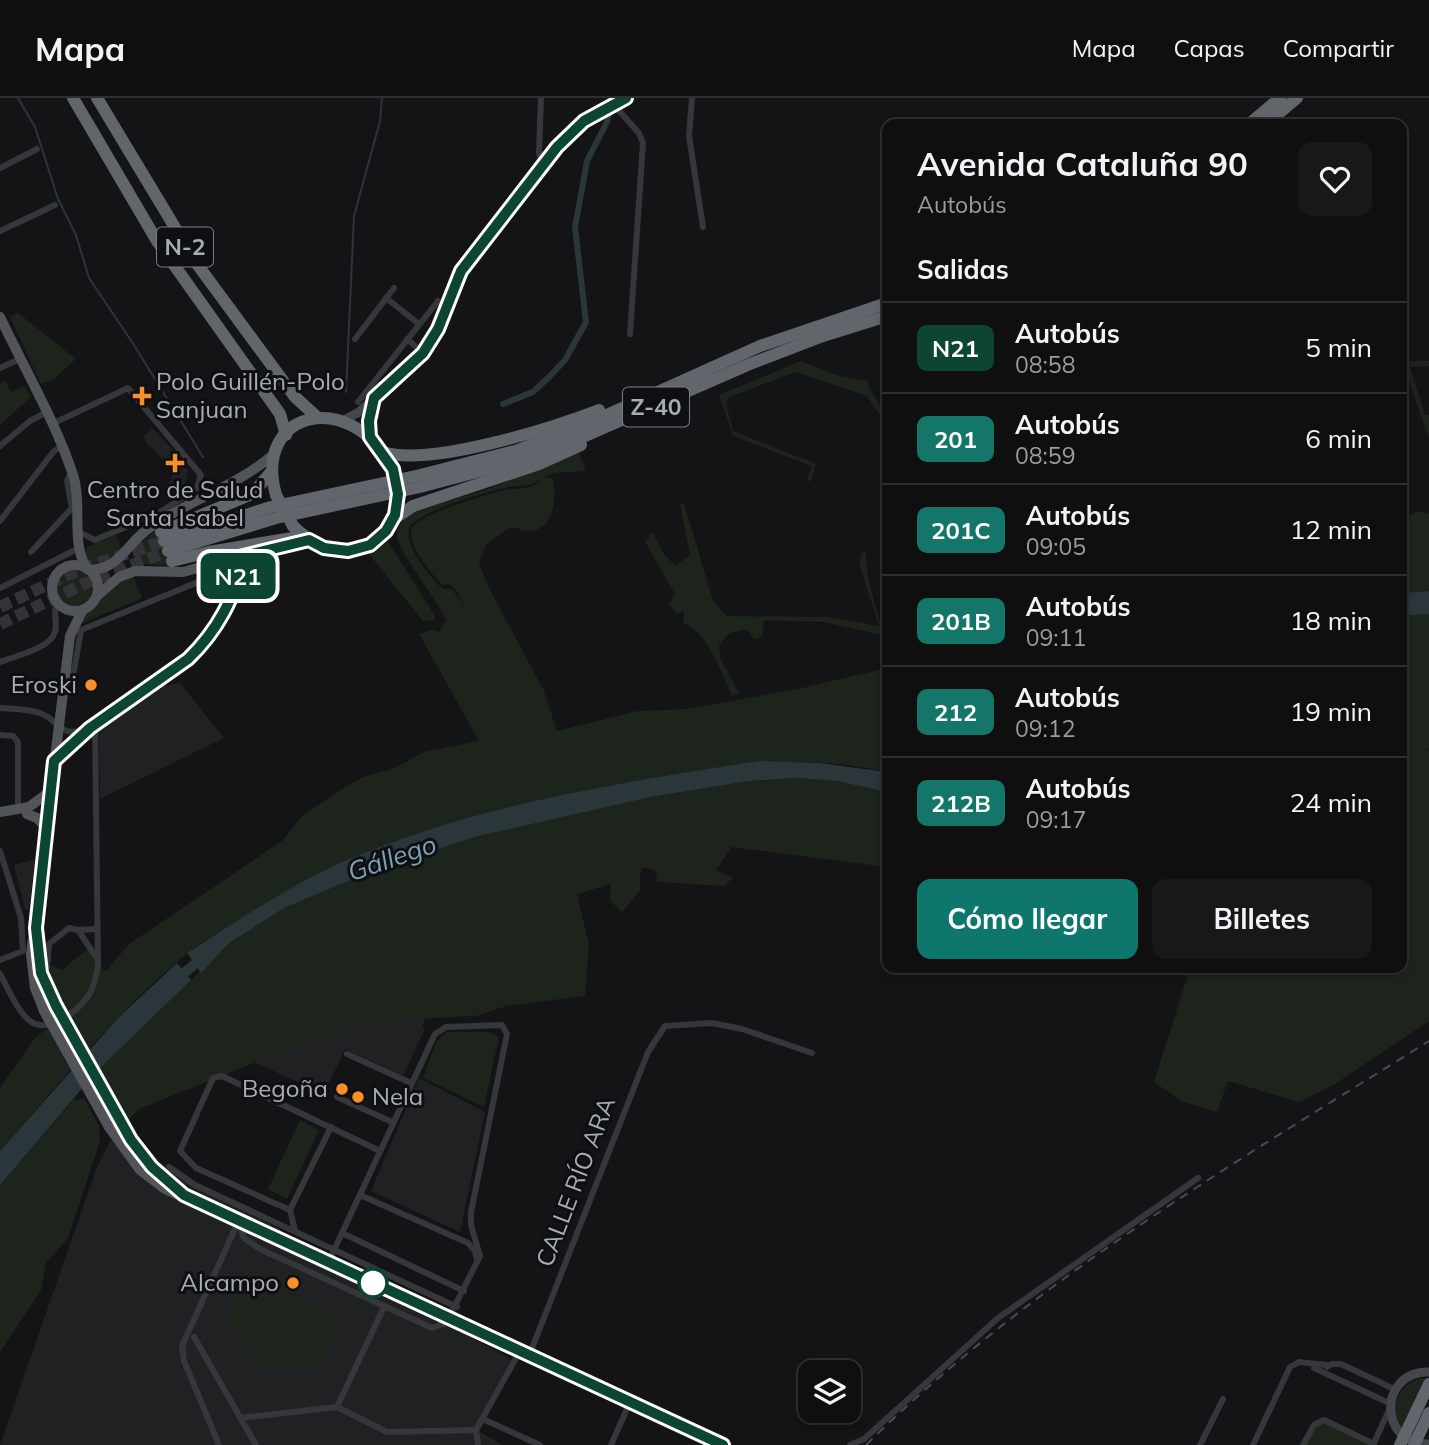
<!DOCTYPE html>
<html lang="es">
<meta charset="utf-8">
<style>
:root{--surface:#0f0f10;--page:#181819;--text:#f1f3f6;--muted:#9b9c9f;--line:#2f2f30;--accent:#0f766e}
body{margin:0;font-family:Mulish,sans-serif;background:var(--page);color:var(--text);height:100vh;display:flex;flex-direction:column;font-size:26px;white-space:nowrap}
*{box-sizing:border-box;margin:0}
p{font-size:23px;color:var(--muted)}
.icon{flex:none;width:38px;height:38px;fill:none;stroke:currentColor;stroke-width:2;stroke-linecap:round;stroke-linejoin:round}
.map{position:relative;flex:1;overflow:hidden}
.panel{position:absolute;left:882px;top:21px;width:525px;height:854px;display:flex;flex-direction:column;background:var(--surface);border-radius:14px;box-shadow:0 4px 10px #0003,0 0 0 2px var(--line)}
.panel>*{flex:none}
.badge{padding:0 14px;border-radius:10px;font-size:24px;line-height:46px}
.controls{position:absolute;left:798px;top:1262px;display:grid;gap:14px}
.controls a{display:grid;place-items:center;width:63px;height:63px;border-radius:14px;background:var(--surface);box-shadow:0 4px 10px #0003,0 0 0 2px var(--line);font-size:35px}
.map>.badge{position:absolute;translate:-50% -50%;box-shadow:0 0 0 4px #fff}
h2{padding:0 35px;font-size:26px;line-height:63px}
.round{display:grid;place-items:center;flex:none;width:74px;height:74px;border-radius:14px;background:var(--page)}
.headline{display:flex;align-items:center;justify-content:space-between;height:119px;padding:0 35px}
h1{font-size:33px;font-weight:700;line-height:52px}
.cta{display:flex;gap:14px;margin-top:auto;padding:14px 35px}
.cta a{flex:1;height:80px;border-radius:14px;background:var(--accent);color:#fff;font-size:28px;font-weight:700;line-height:80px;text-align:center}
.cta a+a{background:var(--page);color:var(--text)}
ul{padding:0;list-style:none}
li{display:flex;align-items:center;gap:21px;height:91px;padding:0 35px;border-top:2px solid var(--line)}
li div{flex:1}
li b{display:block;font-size:26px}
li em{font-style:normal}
li .badge{min-width:77px;font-weight:700;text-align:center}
header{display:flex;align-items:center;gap:42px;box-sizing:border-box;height:98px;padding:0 35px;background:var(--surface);border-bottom:2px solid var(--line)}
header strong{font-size:33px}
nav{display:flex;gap:38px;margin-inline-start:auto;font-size:24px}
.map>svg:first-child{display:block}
.built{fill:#202123}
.green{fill:#1c241c;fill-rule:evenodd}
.water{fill:#2a363a}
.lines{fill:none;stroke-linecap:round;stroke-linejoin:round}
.stream{stroke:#2a363a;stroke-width:2}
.canal{stroke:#2a363a;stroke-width:6}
.river{stroke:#2a363a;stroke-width:10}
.highway-tunnel{stroke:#313336;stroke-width:12;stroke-dasharray:12 6;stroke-linecap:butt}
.street{stroke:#35373b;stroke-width:6}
.secondary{stroke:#43464b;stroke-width:9}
.primary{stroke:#51555a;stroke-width:10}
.highway{stroke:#61666c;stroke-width:12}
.rail{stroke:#484b50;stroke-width:2;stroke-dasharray:9 7;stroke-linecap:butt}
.primary-bridge{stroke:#51555a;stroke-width:10}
.highway-bridge{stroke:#61666c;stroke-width:12}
.line-casing{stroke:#fff;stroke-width:16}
.line{stroke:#0c4532;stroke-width:10}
.poi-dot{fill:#fa8e28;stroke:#0f0f11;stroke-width:2.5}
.stop-dot{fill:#fff;stroke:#0c4532;stroke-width:3.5}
.labels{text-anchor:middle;stroke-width:6;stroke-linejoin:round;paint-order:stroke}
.shield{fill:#0f0f11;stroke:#787e85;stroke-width:2}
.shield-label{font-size:23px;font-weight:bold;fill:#a5aeb7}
.poi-label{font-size:24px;fill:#a5aeb7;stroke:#0f0f11;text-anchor:end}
.street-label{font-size:24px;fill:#a5aeb7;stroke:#0f0f11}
.water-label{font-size:26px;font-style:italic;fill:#7aa3b4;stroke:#0f0f11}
</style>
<header>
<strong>Mapa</strong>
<nav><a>Mapa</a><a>Capas</a><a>Compartir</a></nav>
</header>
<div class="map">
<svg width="1429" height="1347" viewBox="0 0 1429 1347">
<rect width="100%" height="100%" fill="#141416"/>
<g class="built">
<polygon points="152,330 181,360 180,363 188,373 184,390 172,399 167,386 172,381 172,372 151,348 149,350 144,338"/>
<polygon points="180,585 224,640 100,701 99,628 156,589"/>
<polygon points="35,761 29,812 25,811 14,767"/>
<polygon points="425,920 422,930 425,931 403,978 345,951 324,996 252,963 348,924"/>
<polygon points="419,980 485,1014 460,1134 371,1093"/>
<polygon points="113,1038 514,1263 476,1332 503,1347 0,1347 97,1069"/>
</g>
<g class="green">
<polygon points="18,215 76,261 54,281 41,286 10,219"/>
<path d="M801,263L839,278L867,283C873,301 887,311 887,328L867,298L796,274L729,299L726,305L733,333L816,366L811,383H807L812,368L733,338L719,297Z"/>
<polygon points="1402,263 1429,263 1429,268 1410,269 1425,317 1429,317 1429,340"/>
<polygon points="5,283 11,294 25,288 31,299 0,327 0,285"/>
<path d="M579,354L586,373L554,375L542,379L552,380C558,397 554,430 532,433C524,434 517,429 509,430L486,447L479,464L488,488L544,593L557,633L638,613L686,611L798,591L887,570V674C804,655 733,667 651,681C508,704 367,742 243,820C224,832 203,843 185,857C116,914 59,986 0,1053V990L35,940L65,917L48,883L43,864L62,872L90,849L98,868L106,873L129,846L282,743L303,717L347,688L363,679L395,670L424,654L479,643L419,536L432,532L439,534L446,522C439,503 393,449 397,434C400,424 406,418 414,413L485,392ZM541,381C530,394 519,389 505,392C483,398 427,413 412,429C406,445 431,476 443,487L448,486L457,493L464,508L452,491H443C430,479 404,448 409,429C427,410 479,396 505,390C522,385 521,393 541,381Z"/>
<path d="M684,405L713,503L727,518L825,519L879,528L859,465L863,453L866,454C865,492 887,528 887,567L882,537L824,524L764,522L762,539L754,541L747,531L730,535L719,547L720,560L739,595L732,598C721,574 708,534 683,525L684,512L677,516L669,506L675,496L645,444L653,434L663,455L675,468L690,457L680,407Z"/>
<polygon points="1417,413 1429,416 1429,493 1402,495 1402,421"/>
<polygon points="159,429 173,468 137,466 132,453"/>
<polygon points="116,437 122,451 113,461 96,467 88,463 85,456 87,449"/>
<polygon points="387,442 435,518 434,522 423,523 368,455"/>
<circle cx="75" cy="490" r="19"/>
<path d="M133,478L142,500L78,527C88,508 113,486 133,478Z"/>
<polygon points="1429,516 1429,650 1426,652 1429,652 1429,923 1335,986 1299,1004 1228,983 1217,1014 1183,1004 1154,984 1190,870 1402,870 1402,518"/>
<polygon points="797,680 836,683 887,694 887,769 732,749 716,772 733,780 724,788 657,784 656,773 643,769 640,777 640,793 622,814 610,803 611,786 577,796 589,847 585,898 506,908 476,918 356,924 339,931 332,946 317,940 139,1011 125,1026 97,973 228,846 284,810 382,769 475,739 651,699 749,683"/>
<polygon points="447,934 490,934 499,939 484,1009 423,980 436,944"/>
<polygon points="84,1000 99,1028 100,1043 68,1140 46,1165 41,1192 0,1254 0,1087 73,1002"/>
<polygon points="300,1022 319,1032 287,1101 268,1091"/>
<polygon points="248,1177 342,1221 321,1266 262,1270 227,1222"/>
<path d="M1421,1280L1426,1281L1403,1331C1387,1309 1398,1288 1421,1280Z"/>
<polygon points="1324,1322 1373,1347 1303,1347 1314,1327"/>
</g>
<g class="water">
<polygon points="1429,493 1429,516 1402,518 1402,495"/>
<path d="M759,663L819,665L887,674V694L836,683L797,680L749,683L651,699L475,739L382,769L284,810L228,846L201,875L187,855C239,822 290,787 347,762C478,706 619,685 759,663Z"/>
<polygon points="177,865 191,882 97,973 0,1087 0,1053 119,919"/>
</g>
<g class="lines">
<g class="stream">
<polyline points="18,0 35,29 58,101 76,137 89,180 134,247 203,359"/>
<polyline points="346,294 354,118 380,23 382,0"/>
</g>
<polyline class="canal" points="503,306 533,294 550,278 565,262 586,224 575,129 587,63 607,24 612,0"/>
<polyline class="river" points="174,883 205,858"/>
<g class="highway-tunnel">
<polyline points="0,509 78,472 164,443"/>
<polyline points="0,526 84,486 168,453"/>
</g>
<g class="street">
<polyline points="541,0 539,55 543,67"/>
<polyline points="692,0 689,38 703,129"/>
<polyline points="613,6 639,35 643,45 630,236"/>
<polyline points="0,70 37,51"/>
<polyline points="0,133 55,107"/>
<polyline points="386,200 419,226"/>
<polyline points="355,241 394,190"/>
<polyline points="407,241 423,255"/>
<polyline points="0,270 20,261"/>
<polyline points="358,304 438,203"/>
<polyline points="52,326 128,290 201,377 197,390 159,415 95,442 79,434"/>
<polyline points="0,348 30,323 45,315"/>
<polyline points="71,374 67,383 72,410"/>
<polyline points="0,423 54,353 61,349"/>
<polyline points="31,454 72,410 77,409"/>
<polyline points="0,490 79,450"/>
<path d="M0,564C15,558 50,551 55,534C58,523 52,515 57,505"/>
<polyline points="66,581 74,573 81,532 225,473 238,475"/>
<path d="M0,610C13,611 28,611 40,615C61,623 57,639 85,632"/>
<polyline points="0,637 13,638 18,644 18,710"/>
<path d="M56,662L90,630L188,561C213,536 240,496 239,459"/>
<polyline points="0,753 21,820 23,853 0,862"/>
<polyline points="77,832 97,831"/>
<polyline points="41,875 47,868 49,846 69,830 78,832 96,859"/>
<path d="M0,876C8,890 17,913 30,923C49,937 81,911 90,895C95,887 96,877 98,868L95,627"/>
<polyline points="347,956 411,985"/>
<polyline points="337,999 392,1024"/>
<polyline points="169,1069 195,1087 457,1209"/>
<polyline points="360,1097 468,1145 475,1153 477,1162"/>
<polyline points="290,1112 196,1070 180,1053 213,980 222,978 380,1053"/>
<polyline points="239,1125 244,1140 260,1151 432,1230 446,1225 480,1158 471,1127 471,1114 507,936 502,927 446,929 435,936 328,1165"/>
<polyline points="295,1133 290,1112 331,1029"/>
<polyline points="342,1135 464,1193"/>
<polyline points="194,1239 256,1347"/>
<polyline points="529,1258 648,954 665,928 712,925 742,931 812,955"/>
<polyline points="1327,1269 1332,1266 1341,1266 1394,1291"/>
<polyline points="1314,1270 1389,1305"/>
<polyline points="337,1309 384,1209"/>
<polyline points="240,1320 337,1309 387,1334 476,1332"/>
<polyline points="480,1323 485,1322 540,1347"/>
<polyline points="476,1332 520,1253"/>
<polyline points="476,1332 478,1347"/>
<polyline points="219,1347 184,1263 182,1248 238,1124"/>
<polyline points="611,1347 630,1304"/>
<polyline points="850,1347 864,1341 998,1220 1198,1080"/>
<polyline points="1200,1347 1223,1301"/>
<polyline points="1253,1347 1290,1269 1299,1264 1327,1267"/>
<polyline points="1303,1347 1314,1327 1324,1322 1374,1346"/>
<polyline points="1373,1347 1389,1312"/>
</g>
<g class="secondary">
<polyline points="344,322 359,314 423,255 441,224 461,174 557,49 584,23 626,0"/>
<polyline points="371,339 369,323 373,303"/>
<path d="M1429,1274C1378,1273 1378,1347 1429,1346"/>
</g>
<g class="primary">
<path d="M0,219C24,270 57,326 74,380C82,409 71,444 86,469"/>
<circle cx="75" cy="490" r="23"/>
<path d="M91,472C121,470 127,445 149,430C189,402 236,389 274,356"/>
<polyline points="98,497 119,479 135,473 183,474 283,446"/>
<polyline points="0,714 29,709 52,692"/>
<polyline points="27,716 37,720 47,731"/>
<polyline points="37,843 41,875 56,908"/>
<polyline points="44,913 35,890 31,856 70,538 82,513"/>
<polyline points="119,1023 145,1062 182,1095"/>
<polyline points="109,1029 140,1072 165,1091 723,1347"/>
</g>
<g class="highway">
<polyline points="73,0 157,143 280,316 286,337"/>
<polyline points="97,0 197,166 295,299 318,320"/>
<polyline points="1249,26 1280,0"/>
<polyline points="1266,26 1297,0"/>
<path d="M383,354C430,369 552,330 599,312"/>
<path d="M276,397C252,312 351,289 393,371"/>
<polyline points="394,421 413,408 539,366 581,347"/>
<path d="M293,428C325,461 380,463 396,413"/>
<polyline points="161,434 252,396 272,373"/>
<polyline points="164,443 271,409 416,378 515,353 589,325 760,248 887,205"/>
<polyline points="168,453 276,420 420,389 514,364 585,338 750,266 823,238 887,218"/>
<polyline points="172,463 209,454 304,438"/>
<polyline points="1400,1347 1429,1286"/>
<polyline points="1414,1347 1429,1315"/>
</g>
<path class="rail" d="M866,1347C1032,1183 1233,1066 1429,943"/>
<g class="primary-bridge">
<polyline points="56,908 119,1023"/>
<polyline points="44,913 109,1029"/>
</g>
<g class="highway-bridge">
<polyline points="393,371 398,406"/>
<polyline points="276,397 293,428"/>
</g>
</g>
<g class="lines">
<g class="line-casing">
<path id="line" d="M626,0L584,23L557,49L461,173L438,231L423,255L374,300L369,323L370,339L393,371L398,396L395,417L386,433L370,447L348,453L324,450L309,442L239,459C240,496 214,536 188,561L90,630L54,663L36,830L41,875L56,908L131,1042L152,1069L184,1097L723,1347"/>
</g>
<use href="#line" class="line"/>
</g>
<g class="poi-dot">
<path d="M138.5 287.5h7v7h7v7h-7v7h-7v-7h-7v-7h7z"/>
<path d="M171.5 354.5h7v7h7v7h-7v7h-7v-7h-7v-7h7z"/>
<circle cx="91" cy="587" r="7"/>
<circle cx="342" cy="991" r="7"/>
<circle cx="358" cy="999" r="7"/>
<circle cx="293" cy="1185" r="7"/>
</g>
<circle class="stop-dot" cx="373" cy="1185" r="14"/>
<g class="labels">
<g class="shield">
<rect x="157" y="129.5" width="56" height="39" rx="5"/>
<rect x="623" y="289.5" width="66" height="39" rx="5"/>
</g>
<g class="shield-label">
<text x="185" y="157">N-2</text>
<text x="656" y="317">Z-40</text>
</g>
<g class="poi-label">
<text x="156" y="292" text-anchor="start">Polo Guillén-Polo<tspan x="156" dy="28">Sanjuan</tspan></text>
<text x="175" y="400" text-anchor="middle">Centro de Salud<tspan x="175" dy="28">Santa Isabel</tspan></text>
<text x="77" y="595">Eroski</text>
<text x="328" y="999">Begoña</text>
<text x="372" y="1007" text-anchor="start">Nela</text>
<text x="279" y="1193">Alcampo</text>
</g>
<g class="street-label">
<text transform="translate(576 1084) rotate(-69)" y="8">CALLE RÍO ARA</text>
</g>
<g class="water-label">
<text transform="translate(392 760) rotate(-19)" y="9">Gállego</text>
</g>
</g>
</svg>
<div class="controls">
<a><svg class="icon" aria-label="layers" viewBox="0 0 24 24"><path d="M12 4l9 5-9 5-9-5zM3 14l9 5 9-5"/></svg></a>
</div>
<b class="badge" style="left:238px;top:478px;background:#0c4532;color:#fff">N21</b>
<section class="panel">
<div class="headline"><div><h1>Avenida Cataluña 90</h1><p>Autobús</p></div><a class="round"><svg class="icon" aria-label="heart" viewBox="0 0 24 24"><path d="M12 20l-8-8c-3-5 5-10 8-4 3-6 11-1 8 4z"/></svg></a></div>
<h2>Salidas</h2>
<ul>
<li><span class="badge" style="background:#0c4532;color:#fff">N21</span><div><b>Autobús</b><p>08:58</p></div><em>5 min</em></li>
<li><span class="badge" style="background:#147668;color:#fff">201</span><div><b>Autobús</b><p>08:59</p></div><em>6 min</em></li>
<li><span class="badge" style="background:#147668;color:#fff">201C</span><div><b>Autobús</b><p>09:05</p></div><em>12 min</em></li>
<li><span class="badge" style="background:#147668;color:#fff">201B</span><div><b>Autobús</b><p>09:11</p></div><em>18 min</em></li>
<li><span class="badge" style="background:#147668;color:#fff">212</span><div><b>Autobús</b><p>09:12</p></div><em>19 min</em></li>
<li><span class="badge" style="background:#147668;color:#fff">212B</span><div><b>Autobús</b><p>09:17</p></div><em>24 min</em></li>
</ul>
<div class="cta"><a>Cómo llegar</a><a>Billetes</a></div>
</section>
</div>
